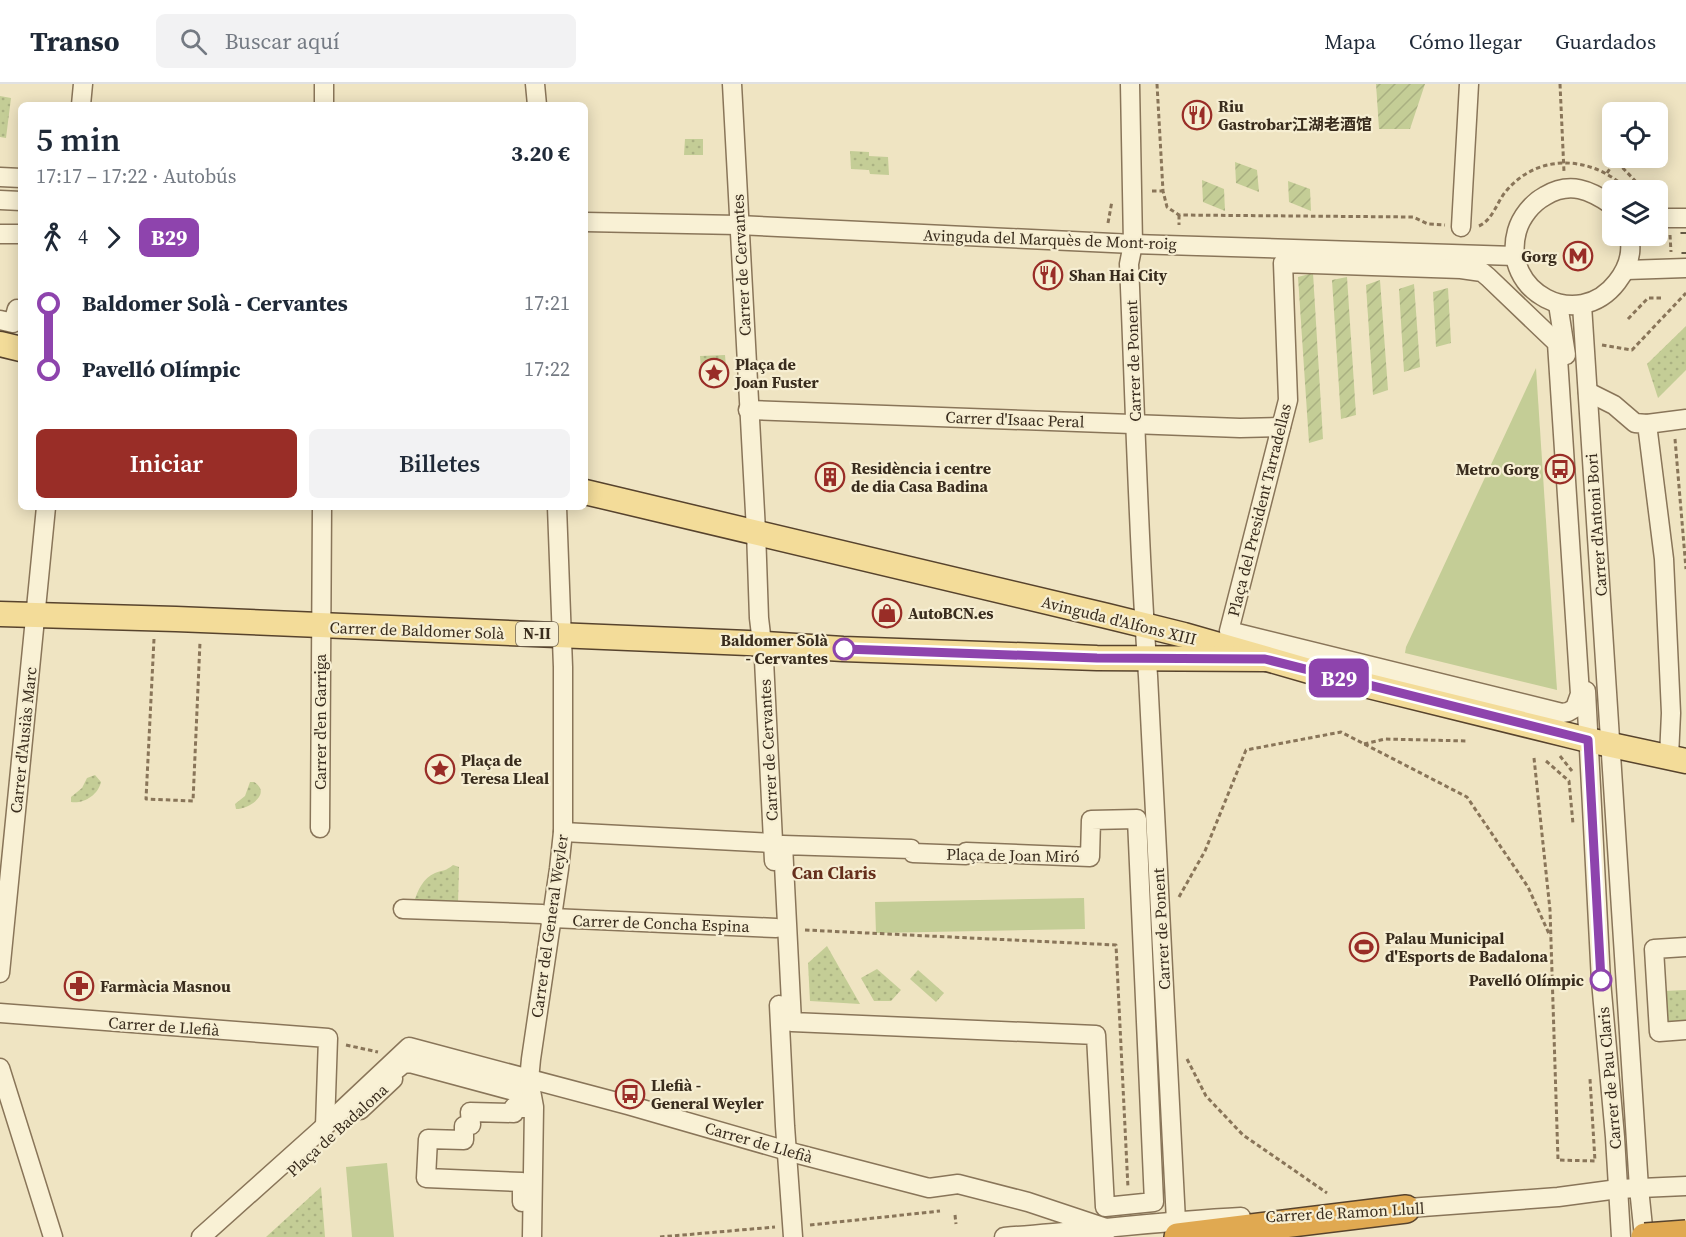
<!DOCTYPE html>
<html lang="es">
<meta charset="utf-8">
<style>
:root{--surface:#fff;--page:#f2f2f3;--text:#1f2937;--muted:#747a83;--line:#e0e1e3;--accent:#992d27}
body{margin:0;font-family:"Source Serif 4","Noto Sans SC",serif;background:var(--page);color:var(--text);height:100vh;display:flex;flex-direction:column;font-size:22px;white-space:nowrap}
*{box-sizing:border-box;margin:0}
p{font-size:20px;color:var(--muted)}
.icon{flex:none;width:33px;height:33px;fill:none;stroke:currentColor;stroke-width:2;stroke-linecap:round;stroke-linejoin:round}
.map{position:relative;flex:1;overflow:hidden}
.drawer{position:absolute;left:18px;top:18px;width:570px;height:408px;display:flex;flex-direction:column;background:var(--surface);border-radius:9px;box-shadow:0 3px 15px #0003}
.drawer>*{flex:none}
.badge{padding:0 12px;border-radius:9px;font-size:21px;line-height:39px}
.fabs{position:absolute;left:1602px;top:18px;display:grid;gap:12px}
.fabs a{display:grid;place-items:center;width:66px;height:66px;border-radius:9px;background:var(--surface);box-shadow:0 3px 15px #0003;font-size:30px}
.map>.badge{position:absolute;translate:-50% -50%;box-shadow:0 0 0 3px #fff}
.legs{display:flex;align-items:center;gap:9px;height:66px;padding:0 18px;font-size:20px}
.legs p{margin-inline-start:auto}
.overview{display:flex;align-items:center;justify-content:space-between;height:102px;padding:0 18px}
h1{font-size:33px;font-weight:600;line-height:45px}
.action{display:flex;gap:12px;margin-top:auto;padding:12px 18px}
.action a{flex:1;height:69px;border-radius:9px;background:var(--accent);color:#fff;font-size:24px;font-weight:600;line-height:69px;text-align:center}
.action a+a{background:var(--page);color:var(--text)}
ul{padding:0 18px;list-style:none}
li{display:flex;align-items:center;gap:21px;height:66px;font-size:22px}
li i{display:grid;place-items:center;width:9px;height:100%;margin:0 8px;background:currentColor}
li i::after{content:'';width:15px;height:15px;margin:-8px;border:4px solid;border-radius:50%;background:var(--surface)}
li p{margin-inline-start:auto}
li:first-child i{background:linear-gradient(#0000 50%,currentColor 0)}
li:last-child i{background:linear-gradient(currentColor 50%,#0000 0)}
header{display:flex;align-items:center;gap:36px;box-sizing:border-box;height:84px;padding:0 30px;background:var(--surface);border-bottom:2px solid var(--line)}
header strong{font-size:28px}
nav{display:flex;gap:33px;margin-inline-start:auto;font-size:21px}
.search{width:420px;height:54px;background:var(--page);display:flex;align-items:center;gap:15px;box-sizing:border-box;padding:0 21px;border-radius:9px;color:var(--muted);font-size:22px}
.map>svg:first-child{display:block}
.grass{fill:#c4cd96}
.park{fill:url(#park-dots)}
.garden{fill:url(#garden-furrows)}
.lines{fill:none;stroke-linecap:round;stroke-linejoin:round}
.minor-casing{stroke:#897559;stroke-width:21}
.major-casing{stroke:#57432d;stroke-width:27}
.highway-casing{stroke:#57432d;stroke-width:30}
.path{stroke:#897559;stroke-width:3;stroke-dasharray:4.5 3;stroke-linecap:butt}
.minor{stroke:#f9f1d5;stroke-width:18}
.major{stroke:#f3dc99;stroke-width:24}
.highway{stroke:#e0a951;stroke-width:27}
.tram{stroke:#392c1d;stroke-width:1.5}
.highway-bridge-casing{stroke:#57432d;stroke-width:30;stroke-linecap:butt}
.highway-bridge{stroke:#e0a951;stroke-width:27}
.line-1-casing{stroke:#fff;stroke-width:14}
.line-1{stroke:#8e44ad;stroke-width:9}
.stop-1-dot{fill:#fff;stroke:#8e44ad;stroke-width:3}
.labels{text-anchor:middle;stroke-width:4.5;stroke-linejoin:round;paint-order:stroke}
.shield{fill:#f6eed2;stroke:#726653;stroke-width:1.5}
.shield-label{font-size:15px;font-weight:bold;fill:#392c1d}
.poi-label{font-size:16px;font-weight:bold;fill:#392c1d;stroke:#f6eed2;text-anchor:start}
.street-label{font-size:16px;fill:#392c1d;stroke:#f6eed2}
.stop-label{font-size:16px;font-weight:bold;fill:#392c1d;stroke:#f6eed2;text-anchor:end}
.neighbourhood-label{font-size:18px;font-weight:bold;fill:#662f1c;stroke:#f6eed2}
</style>
<header>
<strong>Transo</strong>
<div class="search"><svg class="icon" aria-label="search" viewBox="0 0 24 24"><circle cx="10" cy="10" r="6"/><path d="M15 15l6 6"/></svg>Buscar aquí</div>
<nav><a>Mapa</a><a>Cómo llegar</a><a>Guardados</a></nav>
</header>
<div class="map">
<svg width="1686" height="1153" viewBox="0 0 1686 1153">
<defs>
<pattern id="park-dots" width="8" height="8" patternUnits="userSpaceOnUse" patternTransform="scale(1.5)"><rect width="8" height="8" fill="#c4cd96"/><path d="M2 2h.1M6 6h.1" fill="none" stroke="#a9b081" stroke-width="1.8" stroke-linecap="round"/></pattern>
<pattern id="garden-furrows" width="10" height="10" patternUnits="userSpaceOnUse" patternTransform="scale(1.5)"><rect width="10" height="10" fill="#c4cd96"/><path d="M-1 1l2-2M0 10L10 0M9 11l2-2" fill="none" stroke="#a9b081"/></pattern>
</defs>
<rect width="100%" height="100%" fill="#efe4c2"/>
<g class="grass">
<polygon points="1536,284 1557,606 1405,569 1406,563"/>
<polygon points="1084,814 1085,845 876,849 875,818"/>
<polygon points="387,1079 394,1153 352,1153 346,1083"/>
</g>
<g class="park">
<polygon points="0,12 11,14 6,54 0,53"/>
<polygon points="685,55 703,55 703,71 684,71"/>
<polygon points="850,67 869,68 869,72 888,73 889,91 870,90 869,86 851,85"/>
<polygon points="1686,242 1686,286 1658,314 1647,280"/>
<polygon points="725,271 727,295 702,297 700,272"/>
<path d="M95,691L101,698C98,711 84,720 71,718V713L82,704L87,694Z"/>
<path d="M250,698H254C272,709 250,725 236,725L235,720L245,712Z"/>
<path d="M453,781L459,783L458,820L414,818C418,806 423,794 435,789C443,786 446,787 453,781Z"/>
<polygon points="827,862 860,920 810,917 808,879"/>
<polygon points="877,885 901,906 891,917 874,917 861,894"/>
<polygon points="918,886 944,909 936,918 910,895"/>
<polygon points="1686,906 1686,939 1666,940 1664,907"/>
<polygon points="321,1103 325,1153 266,1153"/>
</g>
<g class="garden">
<polygon points="1376,0 1425,0 1410,45 1379,45"/>
<polygon points="1235,78 1257,86 1259,108 1236,99"/>
<polygon points="1202,96 1224,105 1225,127 1203,118"/>
<polygon points="1288,97 1310,105 1311,127 1289,118"/>
<polygon points="1313,189 1323,355 1309,359 1298,193"/>
<polygon points="1347,193 1356,331 1341,335 1332,196"/>
<polygon points="1380,196 1388,306 1373,311 1366,201"/>
<polygon points="1414,200 1420,283 1404,288 1399,205"/>
<polygon points="1448,204 1451,259 1436,263 1433,208"/>
</g>
<g class="lines">
<g class="minor-casing">
<g id="minor">
<polyline points="324,0 324,21"/>
<polyline points="535,0 537,21"/>
<polyline points="732,0 756,447 759,534 764,576 774,777"/>
<path d="M1130,0L1133,160L1129,180C1135,317 1138,455 1148,592L1176,1137"/>
<polyline points="81,21 83,0"/>
<polyline points="0,93 21,94"/>
<polyline points="0,116 21,117"/>
<path d="M1612,121C1590,106 1570,97 1545,112C1532,119 1521,133 1517,147C1500,208 1578,249 1617,198C1628,184 1633,169 1629,152"/>
<polyline points="1658,134 1686,134"/>
<polyline points="585,138 738,141 1133,160 1515,172"/>
<polyline points="1461,143 1469,0"/>
<polyline points="0,150 21,150"/>
<polygon points="1283,179 1461,185 1482,188 1488,193 1557,259 1580,610 1575,624 1568,628 1562,629 1229,547 1288,316"/>
<polyline points="1626,186 1686,184"/>
<polyline points="1558,220 1566,271"/>
<polyline points="1582,221 1639,1104 1644,1153"/>
<polyline points="0,236 13,239 17,225 21,226"/>
<polyline points="1588,308 1614,321 1635,339 1647,340 1664,475 1671,629 1669,673"/>
<polyline points="748,326 1240,344 1281,343"/>
<polyline points="1647,340 1686,335"/>
<polyline points="1586,607 1601,897 1615,1053 1621,1153"/>
<polygon points="1137,735 1154,1118 1105,1123 1096,951 792,938 783,761 911,765 913,769 966,771 966,768 1090,773 1091,736"/>
<polyline points="320,744 322,423"/>
<polyline points="563,748 773,759"/>
<polyline points="403,825 542,830 552,834 776,844"/>
<polyline points="1686,863 1654,865 1659,948 1686,946"/>
<polyline points="0,889 46,423"/>
<polyline points="779,921 785,1042 793,1153"/>
<polyline points="0,929 328,954 325,1042"/>
<polyline points="0,984 53,1153"/>
<polyline points="360,1026 393,995 392,989 403,980 410,979 521,1009 525,1016 525,1024 514,1023 514,1029 470,1028 471,1041 464,1042 464,1056 428,1055 426,1094 522,1098 522,1118"/>
<polyline points="1395,1125 1558,1113 1618,1105 1686,1102"/>
<polyline points="201,1153 325,1042 409,963 628,1021 798,1070 929,1104 958,1100 1028,1118 1109,1145"/>
<polyline points="532,1153 534,1023 529,996 531,975 559,785 563,748 563,583 557,423"/>
<path d="M1004,1153C1084,1147 1162,1137 1241,1133"/>
</g>
</g>
<g class="major-casing">
<g id="major">
<polyline points="0,260 21,265"/>
<polyline points="585,408 1107,532 1184,551 1316,589 1588,656 1686,677"/>
<polyline points="0,530 176,535 748,559 843,565 1097,574 1265,575"/>
</g>
</g>
<g class="highway-casing">
<polyline id="highway" points="1178,1153 1406,1125"/>
</g>
<g class="path">
<polyline points="1157,0 1163,107 1167,123 1179,131 1413,133 1428,140 1445,141"/>
<polyline points="1560,0 1564,88"/>
<polyline points="1607,89 1613,80 1618,79 1643,105"/>
<polyline points="1152,107 1162,107"/>
<polyline points="1179,131 1179,141"/>
<polyline points="1108,139 1112,117"/>
<path d="M1479,142C1493,136 1497,117 1507,106C1540,68 1593,72 1628,106"/>
<polyline points="1670,151 1671,168"/>
<polyline points="1628,235 1648,214 1664,214"/>
<polyline points="1602,261 1632,266 1686,209"/>
<polyline points="1675,355 1686,485"/>
<polyline points="154,555 146,715 193,717 200,558"/>
<polyline points="1364,660 1385,655 1466,657"/>
<polyline points="1560,672 1572,687"/>
<polyline points="1534,674 1550,826 1558,1076 1595,1077 1590,995"/>
<polyline points="1546,677 1569,697 1573,740"/>
<polyline points="1179,813 1205,767 1246,666 1341,648 1467,713 1528,803 1550,852"/>
<polyline points="805,846 1116,861 1128,1104"/>
<polyline points="346,961 378,968"/>
<polyline points="1187,975 1206,1012 1243,1051 1327,1109"/>
<polyline points="955,1131 956,1140"/>
<polyline points="810,1141 940,1127"/>
<polyline points="660,1153 775,1143"/>
</g>
<use href="#minor" class="minor"/>
<use href="#major" class="major"/>
<use href="#highway" class="highway"/>
<g class="tram">
<polyline points="1681,149 1686,149"/>
<polyline points="1682,169 1686,169"/>
</g>
<g class="highway-bridge-casing">
<polyline id="highway-bridge" points="1645,1153 1686,1150"/>
</g>
<use href="#highway-bridge" class="highway-bridge"/>
</g>
<g class="lines">
<g class="line-1-casing">
<polyline id="line-1" points="844,565 1097,574 1265,575 1588,656 1601,896"/>
</g>
<use href="#line-1" class="line-1"/>
</g>
<defs>
<g id="restaurant-ring" transform="scale(1.5)"><circle r="9.5" fill="#f6eed2" stroke="#992d27" stroke-width="1.5"/><path d="M-5-6h1v4h1v-4h1v4h1v-4h1v5L-1.5 .5V6h-2V.5L-5-1ZM5-6V6H3V1.5H1.5Q1.5-4 5-6Z" fill="#992d27"/></g>
<g id="metro-ring" transform="scale(1.5)"><circle r="9.5" fill="#f6eed2" stroke="#992d27" stroke-width="1.5"/><path d="M-5.5 5V-5H-3L0 0L3-5H5.5V5H3V-.5L0 4L-3-.5V5Z" fill="#992d27"/></g>
<g id="sight-ring" transform="scale(1.5)"><circle r="9.5" fill="#f6eed2" stroke="#992d27" stroke-width="1.5"/><path d="M0-6L1.8-2.2L6-1.7L2.9 1.2L3.7 5.4L0 3.3L-3.7 5.4L-2.9 1.2L-6-1.7L-1.8-2.2Z" fill="#992d27"/></g>
<g id="bus-ring" transform="scale(1.5)"><circle r="9.5" fill="#f6eed2" stroke="#992d27" stroke-width="1.5"/><path d="M-5-6H5V4H4V6H2V4H-2V6H-4V4H-5ZM-3.5-4V0h7V-4ZM-3.5 1.2v1.5H-2V1.2ZM2 1.2v1.5H3.5V1.2Z" fill="#992d27"/></g>
<g id="building-ring" transform="scale(1.5)"><circle r="9.5" fill="#f6eed2" stroke="#992d27" stroke-width="1.5"/><path d="M-4-6H4V6H1V3H-1V6H-4ZM-2.5-4.3h1.7v1.8h-1.7ZM.8-4.3h1.7v1.8H.8ZM-2.5-1h1.7V.8h-1.7ZM.8-1h1.7V.8H.8Z" fill="#992d27"/></g>
<g id="shop-ring" transform="scale(1.5)"><circle r="9.5" fill="#f6eed2" stroke="#992d27" stroke-width="1.5"/><path d="M-5-2.5h2.3a2.7 3.5 0 0 1 5.4 0H5L5.5 6h-11ZM-1.5-2.5h3a1.5 2.3 0 0 0-3 0Z" fill="#992d27"/></g>
<g id="stadium-ring" transform="scale(1.5)"><circle r="9.5" fill="#f6eed2" stroke="#992d27" stroke-width="1.5"/><path d="M0-5a6.5 5 0 1 0 0 10a6.5 5 0 1 0 0-10ZM-3.5-1.8h7v3.6h-7Z" fill="#992d27"/></g>
<g id="pharmacy-ring" transform="scale(1.5)"><circle r="9.5" fill="#f6eed2" stroke="#992d27" stroke-width="1.5"/><path d="M-2-6h4v4h4v4h-4v4h-4v-4h-4v-4h4Z" fill="#992d27"/></g>
</defs>
<g fill-rule="evenodd">
<use href="#restaurant-ring" x="1197" y="31"/>
<use href="#metro-ring" x="1578" y="172"/>
<use href="#restaurant-ring" x="1048" y="191"/>
<use href="#sight-ring" x="714" y="289"/>
<use href="#bus-ring" x="1560" y="385"/>
<use href="#building-ring" x="830" y="393"/>
<use href="#shop-ring" x="887" y="529"/>
<use href="#sight-ring" x="440" y="685"/>
<use href="#stadium-ring" x="1364" y="863"/>
<use href="#pharmacy-ring" x="79" y="902"/>
<use href="#bus-ring" x="630" y="1010"/>
</g>
<g class="stop-1-dot">
<circle cx="844" cy="565" r="10"/>
<circle cx="1601" cy="896" r="10"/>
</g>
<g class="labels">
<rect class="shield" x="516" y="538" width="42" height="24" rx="4.5"/>
<g class="shield-label">
<text x="537" y="555">N-II</text>
</g>
<g class="poi-label">
<text x="1218" y="28">Riu<tspan x="1218" dy="18">Gastrobar江湖老酒馆</tspan></text>
<text x="1557" y="178" text-anchor="end">Gorg</text>
<text x="1069" y="197">Shan Hai City</text>
<text x="735" y="286">Plaça de<tspan x="735" dy="18">Joan Fuster</tspan></text>
<text x="851" y="390">Residència i centre<tspan x="851" dy="18">de dia Casa Badina</tspan></text>
<text x="1539" y="391" text-anchor="end">Metro Gorg</text>
<text x="908" y="535">AutoBCN.es</text>
<text x="461" y="682">Plaça de<tspan x="461" dy="18">Teresa Lleal</tspan></text>
<text x="1385" y="860">Palau Municipal<tspan x="1385" dy="18">d'Esports de Badalona</tspan></text>
<text x="100" y="908">Farmàcia Masnou</text>
<text x="651" y="1007">Llefià -<tspan x="651" dy="18">General Weyler</tspan></text>
</g>
<g class="street-label">
<text transform="translate(1050 155) rotate(2)" y="6">Avinguda del Marquès de Mont-roig</text>
<text transform="translate(741 181) rotate(-93)" y="6">Carrer de Cervantes</text>
<text transform="translate(1133 277) rotate(-92)" y="6">Carrer de Ponent</text>
<text transform="translate(1015 335) rotate(2)" y="6">Carrer d'Isaac Peral</text>
<text transform="translate(1259 426) rotate(-76)" y="6">Plaça del President Tarradellas</text>
<text transform="translate(1596 441) rotate(-94)" y="6">Carrer d'Antoni Bori</text>
<text transform="translate(1119 536) rotate(14)" y="6">Avinguda d'Alfons XIII</text>
<text transform="translate(417 546) rotate(2)" y="6">Carrer de Baldomer Solà</text>
<text transform="translate(320 638) rotate(-90)" y="6">Carrer d'en Garriga</text>
<text transform="translate(23 656) rotate(-84)" y="6">Carrer d'Ausiàs Marc</text>
<text transform="translate(768 666) rotate(-93)" y="6">Carrer de Cervantes</text>
<text transform="translate(1013 771) rotate(1)" y="6">Plaça de Joan Miró</text>
<text transform="translate(661 839) rotate(2)" y="6">Carrer de Concha Espina</text>
<text transform="translate(549 842) rotate(-82)" y="6">Carrer del General Weyler</text>
<text transform="translate(1161 845) rotate(-93)" y="6">Carrer de Ponent</text>
<text transform="translate(164 942) rotate(4)" y="6">Carrer de Llefià</text>
<text transform="translate(1609 994) rotate(-95)" y="6">Carrer de Pau Claris</text>
<text transform="translate(337 1046) rotate(-42)" y="6">Plaça de Badalona</text>
<text transform="translate(759 1058) rotate(16)" y="6">Carrer de Llefià</text>
<text transform="translate(1345 1128) rotate(-3)" y="6">Carrer de Ramon Llull</text>
</g>
<g class="stop-label">
<text x="828" y="562">Baldomer Solà<tspan x="828" dy="18">- Cervantes</tspan></text>
<text x="1584" y="902">Pavelló Olímpic</text>
</g>
<g class="neighbourhood-label">
<text x="834" y="795">Can Claris</text>
</g>
</g>
</svg>
<div class="fabs">
<a><svg class="icon" aria-label="locate" viewBox="0 0 24 24"><circle cx="12" cy="12" r="6"/><path d="M12 2v4M12 18v4M2 12h4M18 12h4"/></svg></a>
<a><svg class="icon" aria-label="layers" viewBox="0 0 24 24"><path d="M12 4l9 5-9 5-9-5zM3 14l9 5 9-5"/></svg></a>
</div>
<b class="badge" style="left:1339px;top:594px;background:#8e44ad;color:#fff">B29</b>
<section class="drawer">
<div class="overview"><div><h1>5 min</h1><p>17:17 – 17:22 · Autobús</p></div><b>3.20 €</b></div>
<div class="legs"><svg class="icon" aria-label="walk" viewBox="0 0 24 24"><circle cx="13" cy="4" r="2"/><path d="M13 8l-2 6 4 7M11 14l-3 7M7 12l3-4h3l4 4"/></svg>4<svg class="icon" aria-label="forward" viewBox="0 0 24 24"><path d="M9 5l7 7-7 7"/></svg><b class="badge" style="background:#8e44ad;color:#fff">B29</b></div>
<ul>
<li><i style="color:#8e44ad"></i><b>Baldomer Solà - Cervantes</b><p>17:21</p></li>
<li><i style="color:#8e44ad"></i><b>Pavelló Olímpic</b><p>17:22</p></li>
</ul>
<div class="action"><a>Iniciar</a><a>Billetes</a></div>
</section>
</div>
